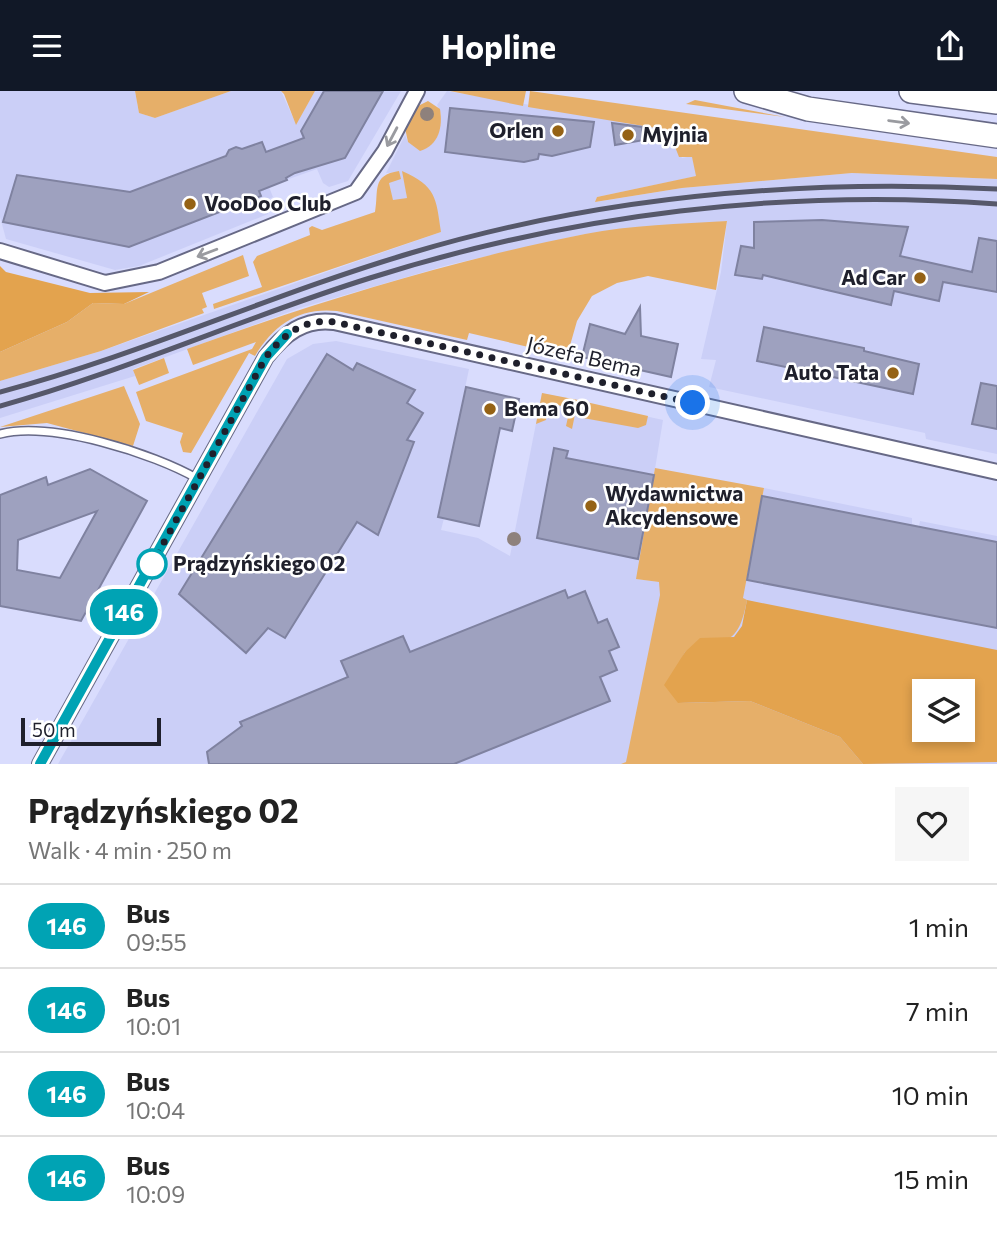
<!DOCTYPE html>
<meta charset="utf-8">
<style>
:root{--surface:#fff;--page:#f6f6f6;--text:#222;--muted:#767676;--line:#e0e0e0;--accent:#111827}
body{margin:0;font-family:Commissioner,sans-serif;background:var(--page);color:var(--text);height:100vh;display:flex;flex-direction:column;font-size:26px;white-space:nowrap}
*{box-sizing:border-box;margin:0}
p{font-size:23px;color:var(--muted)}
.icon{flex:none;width:38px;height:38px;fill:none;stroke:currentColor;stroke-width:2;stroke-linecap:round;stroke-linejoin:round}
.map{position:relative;height:673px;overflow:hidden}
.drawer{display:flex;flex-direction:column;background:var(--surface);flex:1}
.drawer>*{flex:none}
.badge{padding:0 14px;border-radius:23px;font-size:24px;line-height:46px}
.tools{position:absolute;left:912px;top:588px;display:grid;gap:14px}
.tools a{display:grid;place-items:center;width:63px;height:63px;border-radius:0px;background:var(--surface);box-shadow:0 4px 10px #0003;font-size:35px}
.scale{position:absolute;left:21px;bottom:18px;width:140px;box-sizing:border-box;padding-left:7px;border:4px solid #1f202c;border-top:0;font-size:19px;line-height:24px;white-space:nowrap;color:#1f202c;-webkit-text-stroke:5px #fff;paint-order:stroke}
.you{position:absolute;width:35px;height:35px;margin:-18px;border:5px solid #fff;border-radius:50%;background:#1a73e8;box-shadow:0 0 0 10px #1a73e833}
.map>.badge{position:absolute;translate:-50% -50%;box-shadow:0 0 0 4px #fff}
.round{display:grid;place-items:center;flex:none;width:74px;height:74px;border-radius:0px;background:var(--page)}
.headline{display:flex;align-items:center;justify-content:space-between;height:119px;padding:0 28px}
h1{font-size:33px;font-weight:700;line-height:52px}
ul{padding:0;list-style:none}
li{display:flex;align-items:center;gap:21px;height:84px;padding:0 28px;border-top:2px solid var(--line)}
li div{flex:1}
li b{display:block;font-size:26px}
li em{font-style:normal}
li .badge{min-width:77px;font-weight:700;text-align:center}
header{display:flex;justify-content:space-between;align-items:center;height:91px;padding:0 28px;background:var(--accent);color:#fff;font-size:32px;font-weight:700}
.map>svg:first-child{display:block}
.built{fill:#cbcff7;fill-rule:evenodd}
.green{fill:#e6af69}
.forest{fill:#e3a34e;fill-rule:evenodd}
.building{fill:#9ea1bf;stroke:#7f82a0;stroke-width:2;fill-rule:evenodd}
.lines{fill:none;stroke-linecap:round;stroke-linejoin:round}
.lane-casing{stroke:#676986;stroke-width:10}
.street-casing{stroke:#676986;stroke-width:18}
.primary-casing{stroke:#676986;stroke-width:26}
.lane{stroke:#fff;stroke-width:7}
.street{stroke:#fff;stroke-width:14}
.primary{stroke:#fff;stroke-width:23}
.rail{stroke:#56586a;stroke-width:5}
.tree{fill:#8e817c}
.oneway{stroke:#9a9ba0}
.line-casing{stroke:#fff;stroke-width:16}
.line{stroke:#00a3b4;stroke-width:10}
.walk{stroke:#1f202c;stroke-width:7;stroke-dasharray:0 12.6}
.poi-dot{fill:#956215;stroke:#fff;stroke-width:2.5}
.stop-dot{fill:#fff;stroke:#00a3b4;stroke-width:3.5}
.labels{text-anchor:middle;stroke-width:5;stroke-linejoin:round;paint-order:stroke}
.poi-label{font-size:21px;font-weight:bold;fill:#1f202c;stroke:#fff;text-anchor:start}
.street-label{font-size:21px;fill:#1f202c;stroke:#fff}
.stop-label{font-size:21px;font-weight:bold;fill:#1f202c;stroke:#fff;text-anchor:start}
</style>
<header><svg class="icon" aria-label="menu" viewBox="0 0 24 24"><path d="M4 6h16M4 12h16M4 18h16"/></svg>Hopline<svg class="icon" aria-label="share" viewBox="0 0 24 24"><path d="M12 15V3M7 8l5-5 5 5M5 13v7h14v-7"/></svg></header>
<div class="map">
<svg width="997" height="673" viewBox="0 0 997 673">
<rect width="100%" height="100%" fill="#d9dcfd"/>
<g class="built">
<polygon points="0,0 135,0 139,22 155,27 231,0 281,0 296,33 315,0 401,0 348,90 329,96 323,92 317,78 275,93 269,96 273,106 264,110 268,123 139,175 115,179 6,148 0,126"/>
<polygon points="447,0 648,34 662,38 672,48 682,67 692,65 697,85 597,106 596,111 682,97 852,82 997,88 997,363 926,348 925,342 709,296 716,269 701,268 721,181 727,130 585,143 448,174 300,217 133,278 135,285 0,327 0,290 101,260 441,141 403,81 407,107 393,110 388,92 399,81 386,82 405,44 408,51 440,38 441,22 437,14"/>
<path d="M336,250L469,278L438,426L444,427L441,439L478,447L510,465L542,302L663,329L637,488L659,491L747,489L764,397L912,427V433L919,435L920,430L997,445V673H58L287,268L313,253ZM924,600H962V639H924Z"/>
</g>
<g class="green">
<polygon points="135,0 231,0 155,27 139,22"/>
<polygon points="281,0 315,0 296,34 284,3"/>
<polygon points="450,0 526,0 523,15"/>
<polygon points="530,0 997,66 997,88 852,82 682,97 595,111 597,106 696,85 692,66 679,66 672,48 662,38 528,16"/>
<polygon points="695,9 785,26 686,13"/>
<path d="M428,10L440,18C443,36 439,54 420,60L408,51L405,37L414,17Z"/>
<path d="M399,80L401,88L389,92L393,109L407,107L402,80C436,95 436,106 441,141L214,218L213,213L262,196L253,171L257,165L310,144L309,137L312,135L322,139L375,121C379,100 371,84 399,80Z"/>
<path d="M727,130L716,199L648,185L617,192L592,205L577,230L567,265L469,242L467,249L337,220C300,216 274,233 255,265L249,262L191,362L183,361L180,351L183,342L146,330L136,301L252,258L256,251L193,274L187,258C317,211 449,170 585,143C631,134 680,133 727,130Z"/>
<polygon points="243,164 249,185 202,202 207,216 202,218 204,222 101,260 0,290 0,261 67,231 93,212 124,213"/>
<polygon points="164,267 169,282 139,294 133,279"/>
<polygon points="124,295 140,333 133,355 47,332 0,336"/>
<polygon points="542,302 578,309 572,338 566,335 570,317 549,312 546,329 536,333"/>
<polygon points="586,311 648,325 646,334 638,337 583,327"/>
<path d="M655,377L764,397L743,507L747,509C738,556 727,548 685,561L676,579L679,612L750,610L840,646L863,673H621L626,671L660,504L659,491L636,488Z"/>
</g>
<g class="forest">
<polygon points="0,175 6,181 90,202 149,201 124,213 93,212 67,231 0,261"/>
<path d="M747,509L997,559V671L863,673L840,646L750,610L678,612L664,594L685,561L700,547L734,546L742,535ZM962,600V639H924V600Z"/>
</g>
<g class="building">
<polygon points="324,0 383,0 345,67 295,82 286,87 287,89 259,100 261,105 129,156 3,131 17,84 130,101 226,65 229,59 236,56 242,58 262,51 266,61 304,47 301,40"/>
<polygon points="450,17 594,31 590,56 552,65 539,63 538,68 524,71 445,61"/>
<polygon points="612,32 642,36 644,49 615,54"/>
<polygon points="822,129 908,136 900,165 972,181 979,147 997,150 997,201 943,191 939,210 894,200 891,214 763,184 762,188 735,184 741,155 754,157 754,131"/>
<polygon points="640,216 641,245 678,253 671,286 582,266 590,233 625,243"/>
<polygon points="764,236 864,257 864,260 919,273 913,303 757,270"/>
<polygon points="327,263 353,279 357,272 415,299 407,312 423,322 407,349 414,351 378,444 357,431 285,547 268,537 246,562 179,503"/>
<polygon points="981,292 997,295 997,338 972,333"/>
<polygon points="466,296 519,308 512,340 500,337 479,435 438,426"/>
<polygon points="554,357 568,360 566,367 654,384 638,468 537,447"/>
<path d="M90,378L147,410L81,530L0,515V404L46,386L48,394ZM97,420L60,487L17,479L18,449Z"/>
<polygon points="762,405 997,451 997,537 747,489"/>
<polygon points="565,499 568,507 585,500 598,532 607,528 619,556 609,560 617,579 600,586 610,610 454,673 209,673 207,661 242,635 240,631 348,586 341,570 403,545 410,561"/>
</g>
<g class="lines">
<g class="lane-casing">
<path id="lane" d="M0,343C51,330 153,362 198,388"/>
</g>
<g class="street-casing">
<g id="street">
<polyline points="0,160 105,192 159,181 356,101 385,60 417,0"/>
<path d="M40,673L266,266C284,243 304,227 334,231L997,381"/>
</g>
</g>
<g class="primary-casing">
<g id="primary">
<polyline points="746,0 808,18 997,45"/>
<polyline points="911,0 997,11"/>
</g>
</g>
<use href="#lane" class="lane"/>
<use href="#street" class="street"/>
<use href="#primary" class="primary"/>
<g class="rail">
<path d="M0,301C140,264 272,203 411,162C601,105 799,88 997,98"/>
<path d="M0,315C126,280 245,226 370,187C572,123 786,97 997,113"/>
</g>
</g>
<g class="tree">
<circle cx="427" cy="23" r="7"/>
<circle cx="514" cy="448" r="7"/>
</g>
<defs><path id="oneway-shaft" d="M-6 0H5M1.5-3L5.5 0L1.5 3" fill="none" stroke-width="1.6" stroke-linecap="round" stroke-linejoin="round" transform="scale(1.75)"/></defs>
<g class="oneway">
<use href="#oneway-shaft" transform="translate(899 31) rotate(8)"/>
<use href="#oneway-shaft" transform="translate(392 46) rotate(118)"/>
<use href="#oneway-shaft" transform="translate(207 162) rotate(159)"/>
</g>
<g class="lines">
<g class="line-casing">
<polyline id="line" points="40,673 266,266 287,243"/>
</g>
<use href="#line" class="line"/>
<path class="walk" d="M152,473L266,266C284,243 304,227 334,231L693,312"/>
</g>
<g class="poi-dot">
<circle cx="558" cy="40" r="7"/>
<circle cx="628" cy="44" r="7"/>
<circle cx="190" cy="113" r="7"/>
<circle cx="920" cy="187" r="7"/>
<circle cx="893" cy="282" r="7"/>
<circle cx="490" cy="318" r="7"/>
<circle cx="591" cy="415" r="7"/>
</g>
<circle class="stop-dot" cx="152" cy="473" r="14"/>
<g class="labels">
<g class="poi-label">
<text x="544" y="47" text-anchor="end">Orlen</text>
<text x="642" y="51">Myjnia</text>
<text x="204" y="120">VooDoo Club</text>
<text x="906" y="194" text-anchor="end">Ad Car</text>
<text x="879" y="289" text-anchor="end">Auto Tata</text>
<text x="504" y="325">Bema 60</text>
<text x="605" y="410">Wydawnictwa<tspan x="605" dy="24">Akcydensowe</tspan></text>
</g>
<g class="street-label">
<text transform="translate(584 266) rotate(13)" y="7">Józefa Bema</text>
</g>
<g class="stop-label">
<text x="173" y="480">Prądzyńskiego 02</text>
</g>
</g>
</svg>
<div class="tools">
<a><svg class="icon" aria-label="layers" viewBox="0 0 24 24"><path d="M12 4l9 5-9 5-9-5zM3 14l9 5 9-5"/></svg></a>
</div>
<div class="scale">50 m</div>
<div class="you" style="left:693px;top:312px"></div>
<b class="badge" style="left:124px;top:521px;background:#00a3b4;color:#fff">146</b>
</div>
<section class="drawer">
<div class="headline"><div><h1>Prądzyńskiego 02</h1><p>Walk · 4 min · 250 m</p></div><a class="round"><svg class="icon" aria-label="heart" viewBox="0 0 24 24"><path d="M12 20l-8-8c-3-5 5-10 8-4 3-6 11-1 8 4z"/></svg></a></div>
<ul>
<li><span class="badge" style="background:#00a3b4;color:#fff">146</span><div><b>Bus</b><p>09:55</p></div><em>1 min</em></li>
<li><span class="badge" style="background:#00a3b4;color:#fff">146</span><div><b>Bus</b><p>10:01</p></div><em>7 min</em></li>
<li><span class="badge" style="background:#00a3b4;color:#fff">146</span><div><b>Bus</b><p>10:04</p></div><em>10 min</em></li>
<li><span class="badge" style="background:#00a3b4;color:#fff">146</span><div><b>Bus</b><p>10:09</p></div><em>15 min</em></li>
</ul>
</section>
